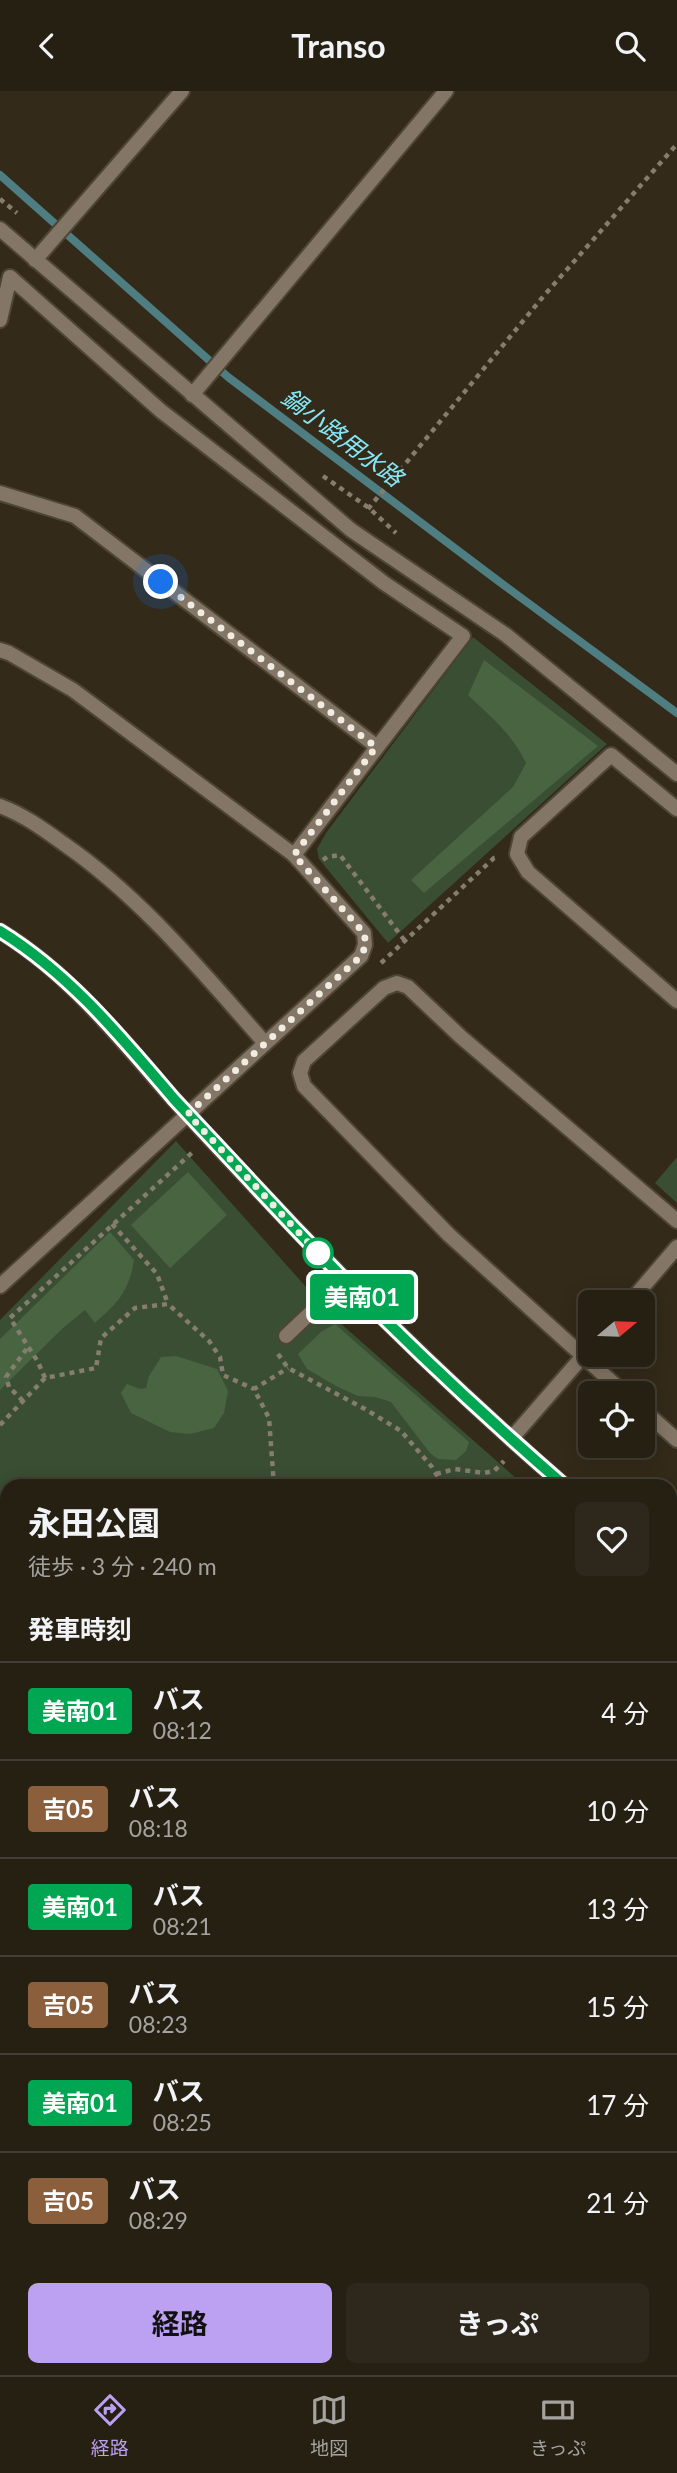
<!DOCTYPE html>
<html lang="ja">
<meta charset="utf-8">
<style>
:root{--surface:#262013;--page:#2e281c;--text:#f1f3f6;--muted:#a4a3a0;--line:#423e33;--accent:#bca0f2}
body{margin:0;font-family:Lato,"Noto Sans JP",sans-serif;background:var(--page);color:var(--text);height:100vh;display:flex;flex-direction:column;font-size:26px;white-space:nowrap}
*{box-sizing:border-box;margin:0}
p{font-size:23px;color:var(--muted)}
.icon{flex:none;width:38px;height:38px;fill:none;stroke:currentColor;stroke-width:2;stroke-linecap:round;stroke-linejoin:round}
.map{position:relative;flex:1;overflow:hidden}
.side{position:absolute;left:0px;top:1388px;width:677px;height:898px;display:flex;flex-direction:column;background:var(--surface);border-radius:21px 21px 0 0;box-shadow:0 4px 18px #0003,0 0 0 2px var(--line)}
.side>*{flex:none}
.badge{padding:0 14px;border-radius:5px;font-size:24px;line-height:46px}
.needle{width:46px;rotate:71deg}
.fabs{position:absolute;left:578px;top:1199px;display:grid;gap:14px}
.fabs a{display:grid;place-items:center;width:77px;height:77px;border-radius:10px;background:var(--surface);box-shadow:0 4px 18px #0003,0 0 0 2px var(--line);font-size:35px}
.you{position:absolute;width:35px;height:35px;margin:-18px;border:5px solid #fff;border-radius:50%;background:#1a73e8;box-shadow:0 0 0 10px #1a73e833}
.map>.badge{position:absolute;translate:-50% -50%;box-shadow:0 0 0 4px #fff}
h2{padding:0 28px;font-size:26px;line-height:63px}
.round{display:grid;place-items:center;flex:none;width:74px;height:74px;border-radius:10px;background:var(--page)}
.head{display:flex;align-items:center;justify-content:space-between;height:119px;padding:0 28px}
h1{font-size:33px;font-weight:700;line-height:52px}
.primary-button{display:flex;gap:14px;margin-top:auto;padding:14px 28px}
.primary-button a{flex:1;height:80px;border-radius:10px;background:var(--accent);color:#111;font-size:28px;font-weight:700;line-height:80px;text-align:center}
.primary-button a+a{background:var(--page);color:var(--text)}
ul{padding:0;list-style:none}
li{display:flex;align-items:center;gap:21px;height:98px;padding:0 28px;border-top:2px solid var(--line)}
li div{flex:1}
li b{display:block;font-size:26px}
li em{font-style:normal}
li .badge{min-width:77px;font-weight:700;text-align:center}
header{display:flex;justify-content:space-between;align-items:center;height:91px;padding:0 28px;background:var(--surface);font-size:32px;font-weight:700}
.tabs{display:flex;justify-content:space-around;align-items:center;height:98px;border-top:2px solid var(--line);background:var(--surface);font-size:19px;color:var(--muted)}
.tabs a{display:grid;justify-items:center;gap:4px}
.tabs .on{color:var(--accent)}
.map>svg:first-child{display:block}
.green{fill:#3a4e33}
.forest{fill:#496440}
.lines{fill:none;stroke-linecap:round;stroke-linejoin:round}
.stream{stroke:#4f7e82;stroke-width:8}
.service-casing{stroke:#4e4535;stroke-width:18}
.minor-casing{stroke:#4e4535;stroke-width:18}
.tertiary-casing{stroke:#4e4535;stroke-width:18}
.path{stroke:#857d6f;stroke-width:4.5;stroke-dasharray:5 5;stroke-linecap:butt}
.service{stroke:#837666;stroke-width:14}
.minor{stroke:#837666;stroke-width:14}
.tertiary{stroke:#837666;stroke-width:14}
.line-casing{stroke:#fff;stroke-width:16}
.line{stroke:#00a651;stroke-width:10}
.walk{stroke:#f1ece1;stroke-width:7;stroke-dasharray:0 12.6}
.stop-dot{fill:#fff;stroke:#00a651;stroke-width:3.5}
.labels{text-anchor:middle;stroke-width:5;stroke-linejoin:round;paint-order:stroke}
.water-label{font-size:24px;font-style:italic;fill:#85e6f6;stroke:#332a19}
</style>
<header><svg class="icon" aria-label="back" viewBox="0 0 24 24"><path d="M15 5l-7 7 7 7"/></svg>Transo<svg class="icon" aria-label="search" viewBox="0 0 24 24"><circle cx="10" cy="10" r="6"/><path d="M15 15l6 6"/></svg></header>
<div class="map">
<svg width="677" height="2284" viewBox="0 0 677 2284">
<rect width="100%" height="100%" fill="#332a19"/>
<g class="green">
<polygon points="473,546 607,653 388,852 319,768 317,758 326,742"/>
<polygon points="176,1050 331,1224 525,1395 7,1395 7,2013 0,2020 0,1229"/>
<polygon points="677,1066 677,1112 655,1092"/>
</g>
<g class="forest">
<path d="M484,569L598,655L424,802L411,789L513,696L526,672C513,644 490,625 468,604Z"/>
<polygon points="188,1081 227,1124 170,1177 131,1134"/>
<path d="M110,1141L134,1169C129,1201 118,1211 95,1232L85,1219L64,1236L0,1299V1248Z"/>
<polygon points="335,1233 469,1351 466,1360 456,1369 438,1368 430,1362 391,1311 375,1306 358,1305 338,1296 307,1278 298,1263 321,1241"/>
<polygon points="176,1265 217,1278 228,1300 224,1322 214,1337 190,1343 170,1341 131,1322 121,1302 127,1293 140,1298 146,1297 149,1285 161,1266"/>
<polygon points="7,1826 7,1906 0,1905 0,1844"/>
<polygon points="0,1916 7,1916 7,1999 0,2005"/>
</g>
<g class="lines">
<polyline class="stream" points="0,84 228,286 497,489 677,622"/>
<g class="service-casing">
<polyline id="service" points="286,1245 345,1189"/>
</g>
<g class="minor-casing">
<g id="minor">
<polyline points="0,138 351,439 506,544 677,683"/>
<polyline points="35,169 182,0"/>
<polyline points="0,229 10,186 161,320 384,492 463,545 294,764 73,599 9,562 0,559"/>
<polyline points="192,304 446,0"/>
<polyline points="0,402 75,425 376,655"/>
<path d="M0,715C24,724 43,738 64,753C142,807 202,881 264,951"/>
<polyline points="677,718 611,664 521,746 517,763 528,781 677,910"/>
<polyline points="0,1195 361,865 365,854 364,842 294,764"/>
<polyline points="630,1211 677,1156"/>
<polyline points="624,1302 449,1144 304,995 300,982 304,970 384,897 397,892 408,896 461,946 677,1130"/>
<polyline points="642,1318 677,1349"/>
<polyline points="511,1348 590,1257"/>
<polyline points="670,1619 677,1625"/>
<polyline points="670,1825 677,1831"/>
<polyline points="670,1938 677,1929"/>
<polyline points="0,2082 7,2089"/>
<polyline points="670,2260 677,2252"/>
<polyline points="192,2278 198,2284"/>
<polyline points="397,2284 402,2278"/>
<polyline points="653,2284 657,2278"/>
</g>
</g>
<g class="tertiary-casing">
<g id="tertiary">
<path d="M0,840C77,887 128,959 188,1024C308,1153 431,1280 565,1395"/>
<polyline points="670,1485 677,1491"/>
<polyline points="670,2102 677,2093"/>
<polyline points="527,2284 532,2278"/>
</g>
</g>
<g class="path">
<polyline points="0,108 17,122"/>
<polyline points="323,385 369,417 396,442"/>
<polyline points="368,418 542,207 677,53"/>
<polyline points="323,769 327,766 340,764 405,850"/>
<polyline points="381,872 494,767 499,766"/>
<polyline points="112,1133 157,1183 168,1213"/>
<polyline points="278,1263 288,1277 365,1318 401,1340 432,1376 443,1395"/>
<polyline points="45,1287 38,1271 10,1227 195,1059"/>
<polyline points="23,1310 9,1296 6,1286 28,1256"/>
<polyline points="0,1334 45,1287 96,1277 101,1247 135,1217 168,1213 209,1250 220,1266 223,1284 254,1298"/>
<polyline points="436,1383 455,1378 484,1382 494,1380 504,1370"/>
<polyline points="274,1395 269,1327 254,1298 288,1277"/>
<polyline points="0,1408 2,1411 3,1432"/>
<polyline points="0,1502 7,1501"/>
<polyline points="0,1911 7,1911"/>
<polyline points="0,2031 7,2024"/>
</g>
<use href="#service" class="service"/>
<use href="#minor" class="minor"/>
<use href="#tertiary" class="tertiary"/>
</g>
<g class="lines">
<g class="line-casing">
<path id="line" d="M0,840C70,883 121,946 174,1008C198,1034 222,1059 246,1085C346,1194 453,1298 565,1395"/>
</g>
<use href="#line" class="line"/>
<polyline class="walk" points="161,491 376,656 294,764 364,842 366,854 361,865 188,1023 318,1162"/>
</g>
<circle class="stop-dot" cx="318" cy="1162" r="14"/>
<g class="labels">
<g class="water-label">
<text transform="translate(342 347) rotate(37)" y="8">鍋小路用水路</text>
</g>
</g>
</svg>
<div class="fabs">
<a><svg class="needle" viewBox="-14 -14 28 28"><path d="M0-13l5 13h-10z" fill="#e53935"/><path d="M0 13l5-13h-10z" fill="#a4a3a0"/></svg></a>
<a><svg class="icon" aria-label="locate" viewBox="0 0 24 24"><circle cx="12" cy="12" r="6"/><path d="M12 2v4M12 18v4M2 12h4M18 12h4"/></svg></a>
</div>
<div class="you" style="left:161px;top:491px"></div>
<b class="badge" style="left:362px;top:1206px;background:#00a651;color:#fff">美南01</b>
<section class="side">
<div class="head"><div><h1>永田公園</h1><p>徒歩 · 3 分 · 240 m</p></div><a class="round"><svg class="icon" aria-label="heart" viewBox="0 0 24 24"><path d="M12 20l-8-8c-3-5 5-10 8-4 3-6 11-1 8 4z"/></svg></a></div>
<h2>発車時刻</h2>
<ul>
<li><span class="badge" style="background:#00a651;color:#fff">美南01</span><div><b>バス</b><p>08:12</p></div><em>4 分</em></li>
<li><span class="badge" style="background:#8b5e3c;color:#fff">吉05</span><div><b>バス</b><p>08:18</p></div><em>10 分</em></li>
<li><span class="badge" style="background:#00a651;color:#fff">美南01</span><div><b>バス</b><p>08:21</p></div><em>13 分</em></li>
<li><span class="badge" style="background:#8b5e3c;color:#fff">吉05</span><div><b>バス</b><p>08:23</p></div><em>15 分</em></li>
<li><span class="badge" style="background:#00a651;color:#fff">美南01</span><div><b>バス</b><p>08:25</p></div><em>17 分</em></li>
<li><span class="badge" style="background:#8b5e3c;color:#fff">吉05</span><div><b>バス</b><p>08:29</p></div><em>21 分</em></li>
</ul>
<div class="primary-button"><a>経路</a><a>きっぷ</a></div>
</section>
</div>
<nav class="tabs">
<a class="on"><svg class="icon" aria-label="directions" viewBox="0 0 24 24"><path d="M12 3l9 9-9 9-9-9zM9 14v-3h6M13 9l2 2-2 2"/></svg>経路</a>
<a><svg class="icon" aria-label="map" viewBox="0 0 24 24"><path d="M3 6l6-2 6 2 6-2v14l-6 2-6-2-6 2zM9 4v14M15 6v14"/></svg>地図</a>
<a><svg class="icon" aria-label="tickets" viewBox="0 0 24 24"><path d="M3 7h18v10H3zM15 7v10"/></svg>きっぷ</a>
</nav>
